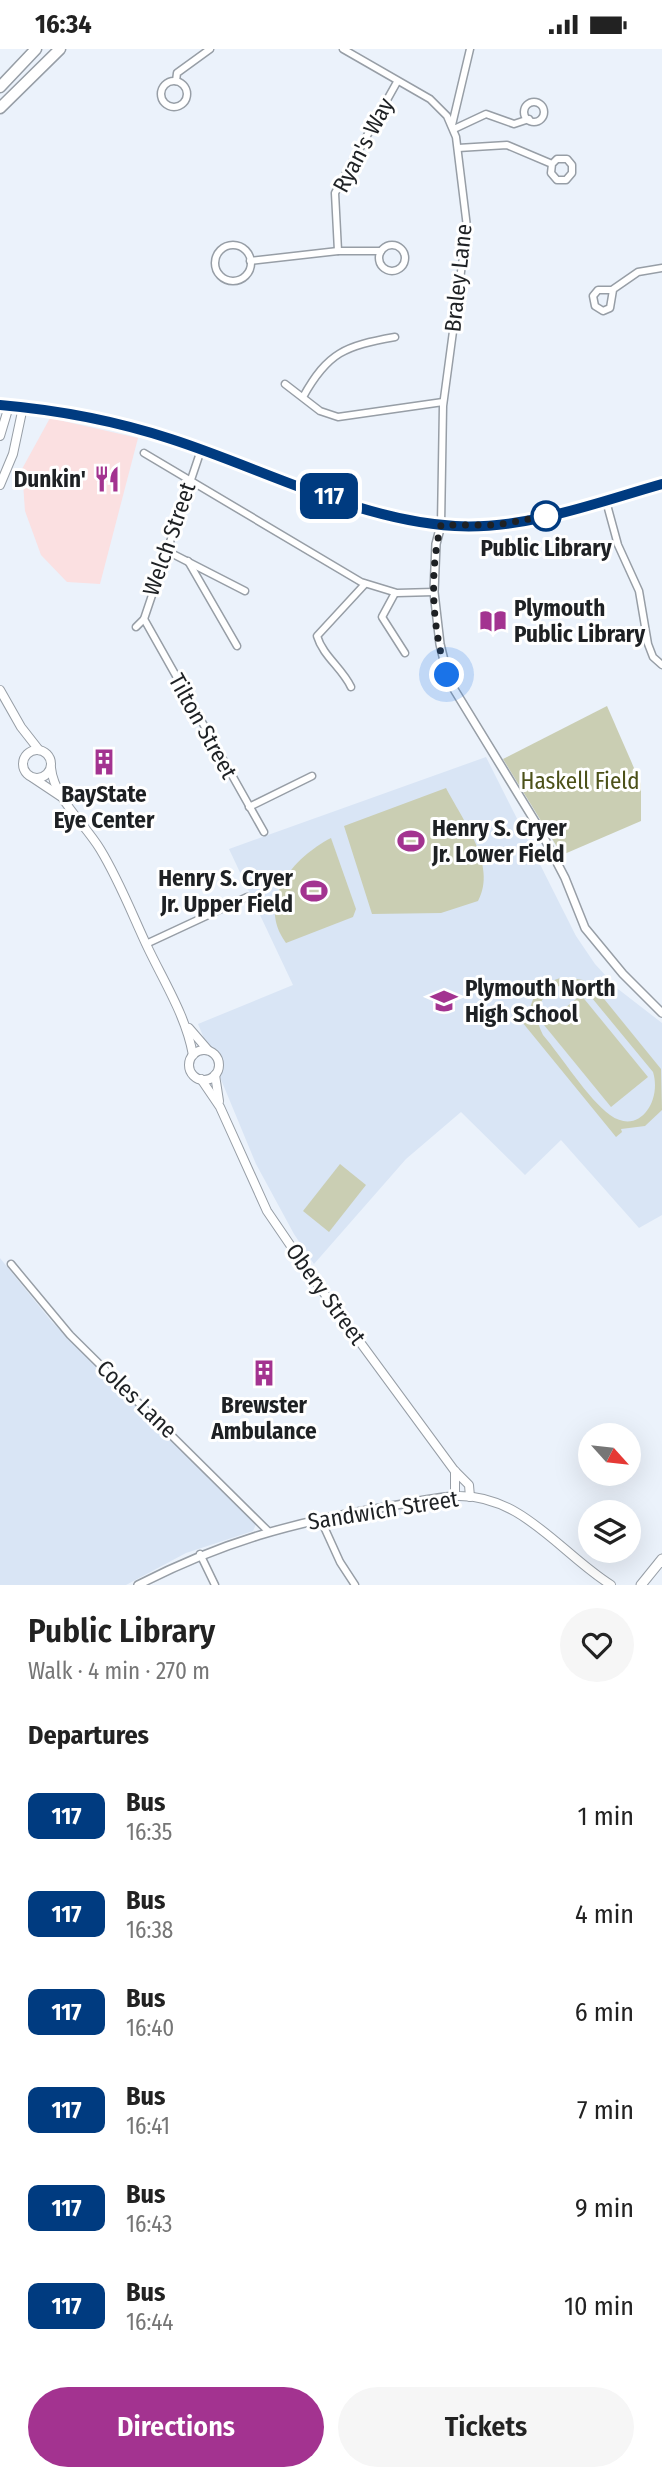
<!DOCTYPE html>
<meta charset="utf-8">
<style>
:root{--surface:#fff;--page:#f6f6f6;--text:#222;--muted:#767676;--accent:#a33390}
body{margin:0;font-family:"Fira Sans Condensed",sans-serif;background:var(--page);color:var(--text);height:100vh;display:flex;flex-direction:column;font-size:26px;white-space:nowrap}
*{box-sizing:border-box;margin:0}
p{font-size:23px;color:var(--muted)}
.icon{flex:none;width:38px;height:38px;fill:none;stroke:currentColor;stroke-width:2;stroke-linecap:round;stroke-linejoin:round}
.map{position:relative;height:1536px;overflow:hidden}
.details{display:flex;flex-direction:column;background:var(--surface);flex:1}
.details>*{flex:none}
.badge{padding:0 14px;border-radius:10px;font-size:24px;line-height:46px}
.needle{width:46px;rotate:117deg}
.buttons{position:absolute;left:578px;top:1374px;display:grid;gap:14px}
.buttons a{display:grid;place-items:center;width:63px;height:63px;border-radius:50%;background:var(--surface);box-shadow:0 7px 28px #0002;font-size:35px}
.you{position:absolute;width:35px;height:35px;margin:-18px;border:5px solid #fff;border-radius:50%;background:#1a73e8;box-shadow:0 0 0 10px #1a73e833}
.map>.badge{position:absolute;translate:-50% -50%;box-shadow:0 0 0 4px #fff}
h2{padding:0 28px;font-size:26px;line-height:63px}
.round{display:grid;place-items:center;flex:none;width:74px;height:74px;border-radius:37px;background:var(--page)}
.summary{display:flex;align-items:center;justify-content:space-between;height:119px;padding:0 28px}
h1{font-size:33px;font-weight:600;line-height:52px}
.primary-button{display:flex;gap:14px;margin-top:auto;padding:14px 28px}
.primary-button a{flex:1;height:80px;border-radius:42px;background:var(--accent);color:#fff;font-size:28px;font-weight:600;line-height:80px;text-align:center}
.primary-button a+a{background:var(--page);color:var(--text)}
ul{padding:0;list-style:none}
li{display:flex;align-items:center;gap:21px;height:98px;padding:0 28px}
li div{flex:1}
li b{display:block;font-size:26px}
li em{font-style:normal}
li .badge{min-width:77px;font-weight:700;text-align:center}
.status{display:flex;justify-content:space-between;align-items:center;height:49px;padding:0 35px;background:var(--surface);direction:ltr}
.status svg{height:19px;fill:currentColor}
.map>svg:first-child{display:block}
.commercial{fill:#fbe0e1}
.built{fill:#d9e5f5}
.green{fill:#caceb3;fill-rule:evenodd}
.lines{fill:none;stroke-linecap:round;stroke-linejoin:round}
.minor-casing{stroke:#979ea6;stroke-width:9}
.tertiary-casing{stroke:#979ea6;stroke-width:10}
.secondary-casing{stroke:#979ea6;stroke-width:10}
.primary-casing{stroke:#979ea6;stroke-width:11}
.motorway-casing{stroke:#979ea6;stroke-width:13}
.minor{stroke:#fff;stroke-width:6}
.tertiary{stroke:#fff;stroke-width:7}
.secondary{stroke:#fff;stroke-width:8}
.primary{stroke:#fff;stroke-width:9}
.motorway{stroke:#fff;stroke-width:10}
.line-casing{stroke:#fff;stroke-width:16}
.line{stroke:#003b80;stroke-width:10}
.walk{stroke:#1e2124;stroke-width:7;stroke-dasharray:0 12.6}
.stop-dot{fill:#fff;stroke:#003b80;stroke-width:3.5}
.labels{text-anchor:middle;stroke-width:6;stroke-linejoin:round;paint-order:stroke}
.street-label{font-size:23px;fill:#1e2124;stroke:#fff}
.poi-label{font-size:23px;font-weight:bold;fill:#1e2124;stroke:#fff;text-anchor:start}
.stop-label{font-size:23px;font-weight:bold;fill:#1e2124;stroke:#fff}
.park-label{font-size:23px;fill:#4c5119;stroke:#fff}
</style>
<div class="status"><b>16:34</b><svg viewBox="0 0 49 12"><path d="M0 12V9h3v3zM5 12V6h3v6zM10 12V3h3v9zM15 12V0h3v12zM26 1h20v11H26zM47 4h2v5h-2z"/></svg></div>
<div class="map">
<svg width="662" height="1536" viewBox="0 0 662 1536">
<rect width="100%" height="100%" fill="#ebf2fb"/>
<polygon class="commercial" points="50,369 138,389 100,535 67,533 41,506 25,462 22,420"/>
<g class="built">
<polygon points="486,708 576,887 595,915 618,940 662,974 662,1166 639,1179 561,1091 525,1126 461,1063 406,1110 314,1215 294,1185 256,1115 198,975 293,936 229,800"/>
<polygon points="0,1209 52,1273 257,1473 253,1482 186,1504 126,1536 0,1536"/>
</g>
<g class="green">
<polygon points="607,657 641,735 641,772 562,806 503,710"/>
<path d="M446,739C462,770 498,817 478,852L441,864L372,865L344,777Z"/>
<path d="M331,789L356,860L353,868L286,894C255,852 294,808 331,789Z"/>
<path d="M564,928L583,931L596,940L661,1020L662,1061L645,1077L621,1080L622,1083L616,1088L518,968L525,963L529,967C531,945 543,933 564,928ZM559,937H575L587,943L653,1023C662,1052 639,1087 610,1066C589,1051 561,1007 543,986C532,966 538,947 559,937Z"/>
<polygon points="581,946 648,1028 611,1058 544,976"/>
<polygon points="340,1115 366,1136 329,1183 303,1162"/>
</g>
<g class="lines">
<g class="minor-casing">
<g id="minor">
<polyline points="343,0 430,50 447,67 456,88 467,178 443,357 441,476"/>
<polyline points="176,32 177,24 210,0"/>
<circle cx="174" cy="45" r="13"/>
<circle cx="534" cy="63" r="10"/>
<polyline points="452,76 470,0"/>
<polyline points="454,80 486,65 514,75 529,70"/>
<polyline points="458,99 507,96 552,115 557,110 567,110 572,116 572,124 566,131 557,131 551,124 552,115"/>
<circle cx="392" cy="209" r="13"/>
<circle cx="233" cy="214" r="18"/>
<polyline points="338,202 335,144 397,33"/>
<polyline points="250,212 338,202 381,202"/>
<polyline points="613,241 610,259 603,262 595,257 593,247 598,241 612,241 638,223 662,219"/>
<polyline points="285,335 320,362 338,368 443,353"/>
<path d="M303,348C328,303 345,297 395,288"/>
<polyline points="144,404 361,533 397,544 434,543"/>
<polyline points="606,452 618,496 639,542 648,595 653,608 662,616"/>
<polyline points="165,501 245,542"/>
<polyline points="188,512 237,597"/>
<polyline points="395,544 382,568 405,604"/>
<polyline points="144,570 264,783"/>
<polyline points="136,578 144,570 201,401"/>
<path d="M351,638C342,619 323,607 317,587L365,535"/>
<polyline points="249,758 312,727"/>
<polyline points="146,895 247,848"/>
<polyline points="11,1215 70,1286 268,1482"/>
<polyline points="320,1469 340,1513 355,1536"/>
<polyline points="200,1505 215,1536"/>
</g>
</g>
<g class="tertiary-casing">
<g id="tertiary">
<path d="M23,358C74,367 123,374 173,390C263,420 360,472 455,477C526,481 595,453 662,435"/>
<polyline points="441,476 436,495 434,543 440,595 449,632 539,779 565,829 585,879 623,925 662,964"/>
<path d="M138,1536C222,1493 293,1473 386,1458C409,1454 432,1449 455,1447"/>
</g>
</g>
<g class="secondary-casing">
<g id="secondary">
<polyline points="0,356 23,358 13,405 0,436"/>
<polyline points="0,387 9,357"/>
<polyline points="0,641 21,678 39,701"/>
<circle cx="37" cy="715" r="14"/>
<path d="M51,719C54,749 85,775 100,800C119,831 132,865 147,897C164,933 186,967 193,1006"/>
<polyline points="33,729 60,747"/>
<polyline points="189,979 208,1001"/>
<circle cx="204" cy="1016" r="15"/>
<polyline points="215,1026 219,1052"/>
<polyline points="201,1030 220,1058 267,1162 310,1225 454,1421 469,1436 470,1448"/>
<path d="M455,1422V1447C521,1444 560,1504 611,1536"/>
</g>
</g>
<g class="primary-casing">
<polyline id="primary" points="641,1536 662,1510"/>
</g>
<g class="motorway-casing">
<g id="motorway">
<polyline points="0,38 36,0"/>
<polyline points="0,59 60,0"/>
</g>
</g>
<use href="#minor" class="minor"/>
<use href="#tertiary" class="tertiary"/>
<use href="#secondary" class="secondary"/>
<use href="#primary" class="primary"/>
<use href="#motorway" class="motorway"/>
</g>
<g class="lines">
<g class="line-casing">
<path id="line" d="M0,356C58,361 116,372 171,390C264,420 357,471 455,477C525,481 595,454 662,435"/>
</g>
<use href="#line" class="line"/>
<path class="walk" d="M447,626C432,580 429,523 441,476H497L546,467"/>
</g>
<defs>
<g id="restaurant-bare" transform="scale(2.1)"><path d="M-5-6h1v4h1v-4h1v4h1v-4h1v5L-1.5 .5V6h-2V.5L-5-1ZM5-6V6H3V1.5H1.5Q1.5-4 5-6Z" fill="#a33390" stroke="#fff" stroke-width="2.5" paint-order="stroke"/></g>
<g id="library-bare" transform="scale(2.1)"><path d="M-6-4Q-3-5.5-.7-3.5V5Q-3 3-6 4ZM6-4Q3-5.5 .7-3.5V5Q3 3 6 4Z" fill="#a33390" stroke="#fff" stroke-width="2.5" paint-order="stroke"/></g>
<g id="building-bare" transform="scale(2.1)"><path d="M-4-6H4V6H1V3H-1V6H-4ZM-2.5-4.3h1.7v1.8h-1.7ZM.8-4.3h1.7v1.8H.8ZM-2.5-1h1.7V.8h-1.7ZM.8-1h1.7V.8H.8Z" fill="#a33390" stroke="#fff" stroke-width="2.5" paint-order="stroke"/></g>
<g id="stadium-bare" transform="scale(2.1)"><path d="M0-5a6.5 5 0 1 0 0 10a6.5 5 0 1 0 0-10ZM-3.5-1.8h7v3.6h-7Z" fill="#a33390" stroke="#fff" stroke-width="2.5" paint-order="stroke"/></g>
<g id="school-bare" transform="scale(2.1)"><path d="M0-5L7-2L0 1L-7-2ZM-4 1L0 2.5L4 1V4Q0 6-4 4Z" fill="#a33390" stroke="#fff" stroke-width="2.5" paint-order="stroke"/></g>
</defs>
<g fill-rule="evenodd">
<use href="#restaurant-bare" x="107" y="430"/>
<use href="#library-bare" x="493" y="572"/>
<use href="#building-bare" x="104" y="713"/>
<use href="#stadium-bare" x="411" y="792"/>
<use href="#stadium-bare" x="314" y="842"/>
<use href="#school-bare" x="444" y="952"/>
<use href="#building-bare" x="264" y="1324"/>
</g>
<circle class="stop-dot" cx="546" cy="467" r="14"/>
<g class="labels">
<g class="street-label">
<text transform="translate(363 96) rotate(-62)" y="8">Ryan's Way</text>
<text transform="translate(458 229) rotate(-84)" y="8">Braley Lane</text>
<text transform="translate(169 490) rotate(-71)" y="8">Welch Street</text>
<text transform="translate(203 677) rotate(61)" y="8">Tilton Street</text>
<text transform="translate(326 1245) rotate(54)" y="8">Obery Street</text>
<text transform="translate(137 1350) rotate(44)" y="8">Coles Lane</text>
<text transform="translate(383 1461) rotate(-9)" y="8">Sandwich Street</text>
</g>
<g class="poi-label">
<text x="86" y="438" text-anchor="end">Dunkin'</text>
<text x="514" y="567">Plymouth<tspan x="514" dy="26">Public Library</tspan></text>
<text x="104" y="753" text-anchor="middle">BayState<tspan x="104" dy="26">Eye Center</tspan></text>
<text x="432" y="787">Henry S. Cryer<tspan x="432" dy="26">Jr. Lower Field</tspan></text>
<text x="293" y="837" text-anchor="end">Henry S. Cryer<tspan x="293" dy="26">Jr. Upper Field</tspan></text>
<text x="465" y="947">Plymouth North<tspan x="465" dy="26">High School</tspan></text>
<text x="264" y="1364" text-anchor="middle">Brewster<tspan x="264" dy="26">Ambulance</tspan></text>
</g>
<g class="stop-label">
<text x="546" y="507">Public Library</text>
</g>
<g class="park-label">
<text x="580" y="740">Haskell Field</text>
</g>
</g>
</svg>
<div class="buttons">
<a><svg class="needle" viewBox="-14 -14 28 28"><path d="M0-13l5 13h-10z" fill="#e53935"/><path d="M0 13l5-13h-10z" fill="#767676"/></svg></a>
<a><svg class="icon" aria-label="layers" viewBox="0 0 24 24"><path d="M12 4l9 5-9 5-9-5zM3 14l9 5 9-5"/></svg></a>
</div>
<div class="you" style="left:447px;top:626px"></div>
<b class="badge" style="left:329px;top:447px;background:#003b80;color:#fff">117</b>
</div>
<section class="details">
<div class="summary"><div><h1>Public Library</h1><p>Walk · 4 min · 270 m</p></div><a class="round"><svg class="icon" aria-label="heart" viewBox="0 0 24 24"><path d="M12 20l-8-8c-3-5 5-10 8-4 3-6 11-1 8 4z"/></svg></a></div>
<h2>Departures</h2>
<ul>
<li><span class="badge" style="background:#003b80;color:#fff">117</span><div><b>Bus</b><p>16:35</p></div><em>1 min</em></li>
<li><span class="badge" style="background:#003b80;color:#fff">117</span><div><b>Bus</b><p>16:38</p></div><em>4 min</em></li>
<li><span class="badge" style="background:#003b80;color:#fff">117</span><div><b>Bus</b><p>16:40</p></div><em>6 min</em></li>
<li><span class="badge" style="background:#003b80;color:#fff">117</span><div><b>Bus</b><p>16:41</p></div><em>7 min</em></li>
<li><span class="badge" style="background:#003b80;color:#fff">117</span><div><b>Bus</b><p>16:43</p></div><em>9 min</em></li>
<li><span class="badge" style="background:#003b80;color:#fff">117</span><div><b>Bus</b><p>16:44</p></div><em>10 min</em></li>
</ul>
<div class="primary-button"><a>Directions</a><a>Tickets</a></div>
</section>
